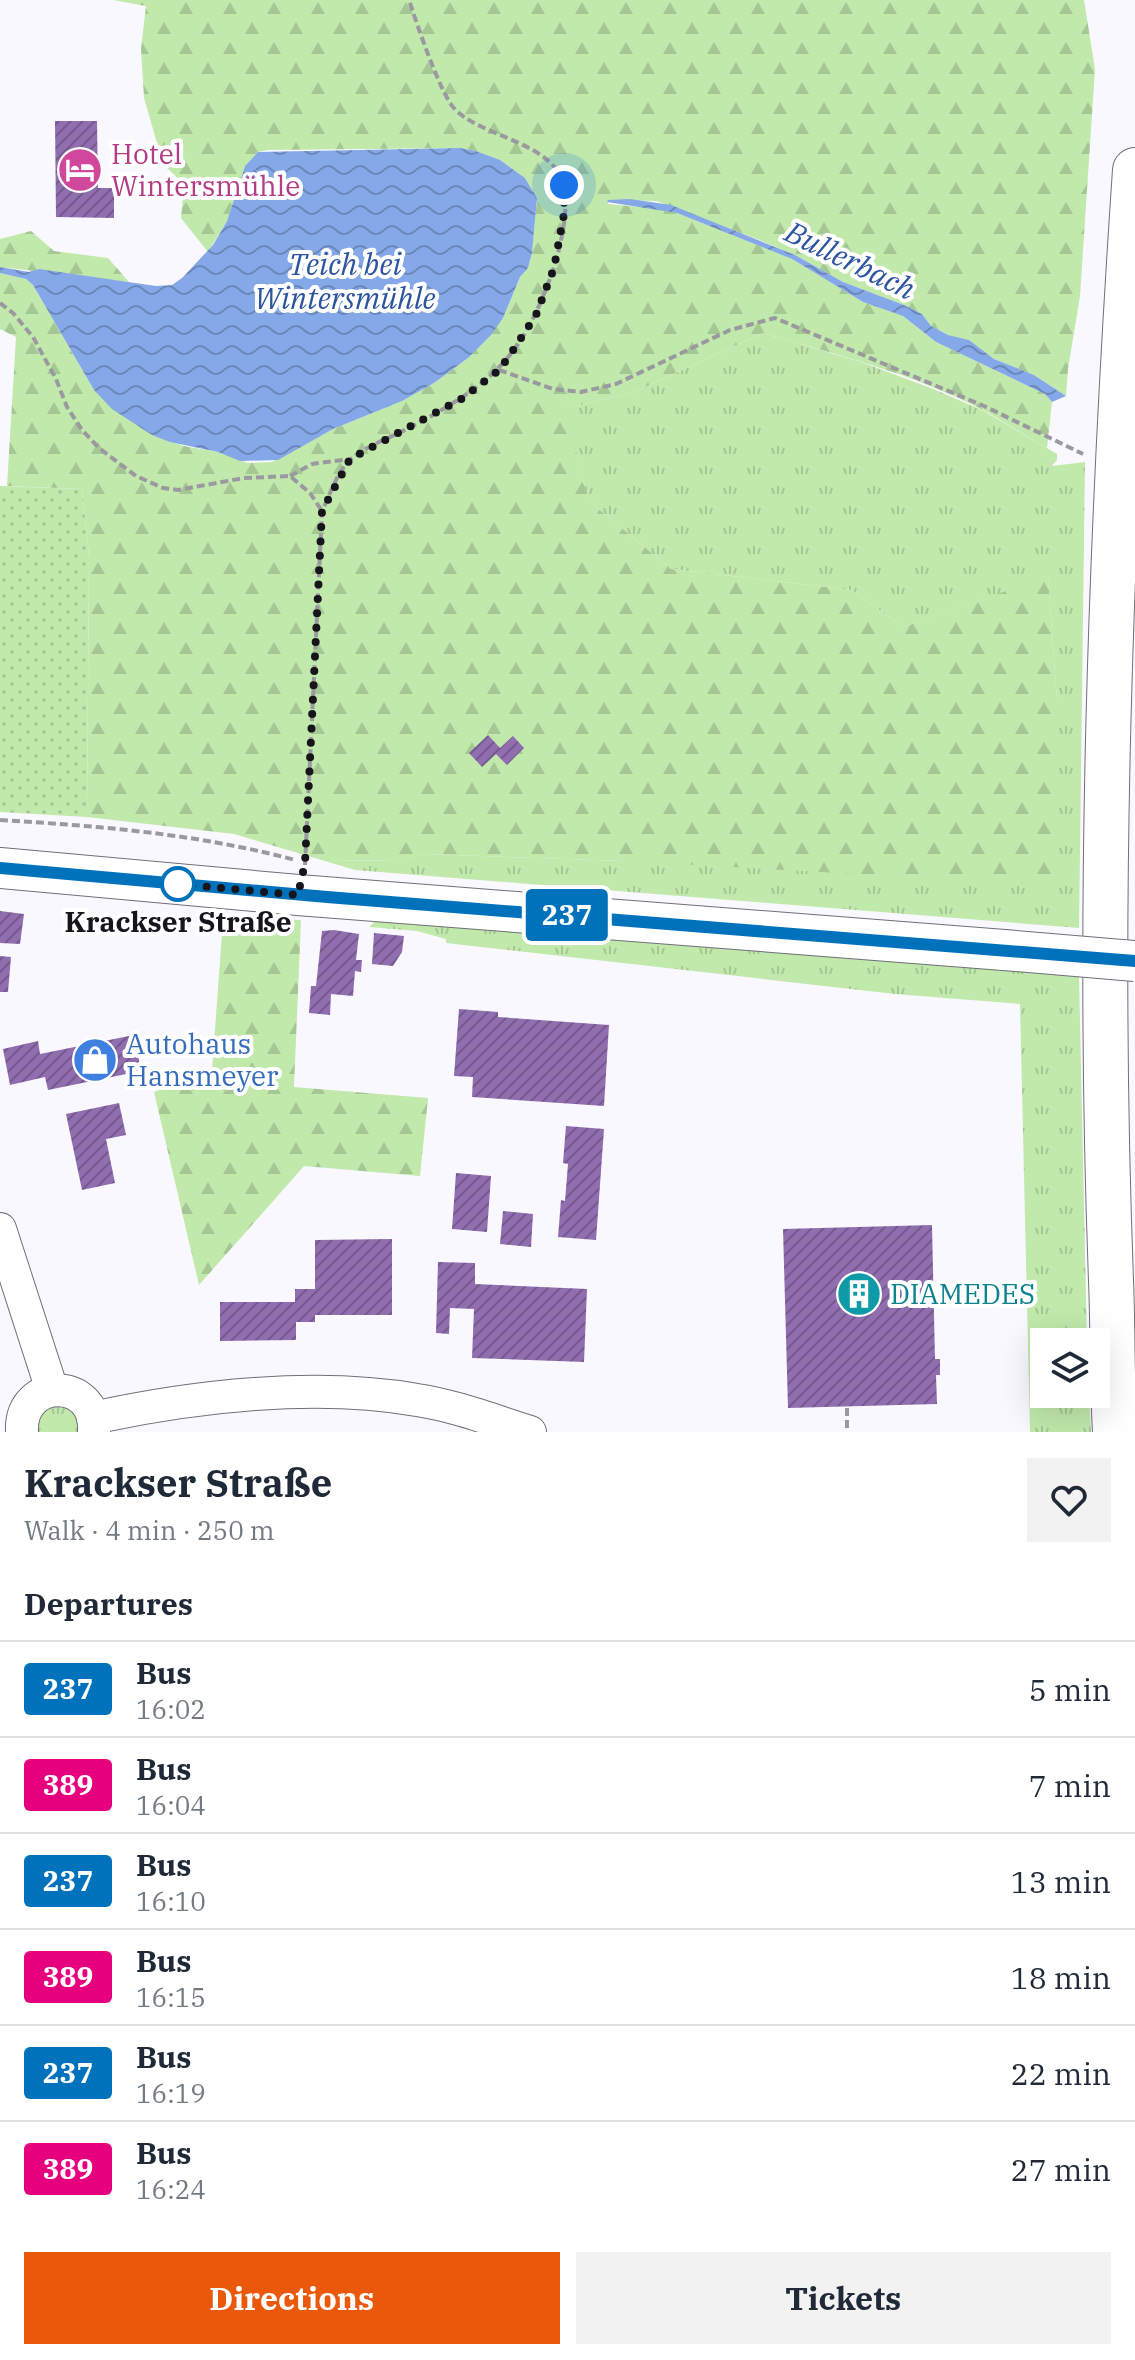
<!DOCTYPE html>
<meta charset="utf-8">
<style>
:root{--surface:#fff;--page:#f2f2f3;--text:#1f2937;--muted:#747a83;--line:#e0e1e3;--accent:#ea580c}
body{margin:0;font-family:"IBM Plex Serif",serif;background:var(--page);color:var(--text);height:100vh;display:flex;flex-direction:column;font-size:30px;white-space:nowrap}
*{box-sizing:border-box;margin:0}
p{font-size:26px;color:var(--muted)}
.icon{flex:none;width:44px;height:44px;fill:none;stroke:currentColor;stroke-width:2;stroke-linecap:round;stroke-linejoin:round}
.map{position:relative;height:1432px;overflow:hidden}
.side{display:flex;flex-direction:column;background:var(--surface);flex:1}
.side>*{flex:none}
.badge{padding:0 16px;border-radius:6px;font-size:28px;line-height:52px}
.fabs{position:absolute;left:1030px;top:1328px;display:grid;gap:16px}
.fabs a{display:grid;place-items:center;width:80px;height:80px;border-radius:0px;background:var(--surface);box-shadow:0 8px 32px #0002;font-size:40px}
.you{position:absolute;width:40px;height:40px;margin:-20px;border:6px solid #fff;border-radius:50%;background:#1a73e8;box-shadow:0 0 0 12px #1a73e833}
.map>.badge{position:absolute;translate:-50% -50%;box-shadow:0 0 0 4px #fff}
h2{padding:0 24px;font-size:30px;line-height:72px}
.round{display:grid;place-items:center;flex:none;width:84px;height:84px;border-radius:0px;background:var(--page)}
.head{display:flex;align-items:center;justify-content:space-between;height:136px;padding:0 24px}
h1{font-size:38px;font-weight:700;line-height:60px}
.cta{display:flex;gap:16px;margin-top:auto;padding:16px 24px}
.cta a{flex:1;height:92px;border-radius:0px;background:var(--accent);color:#fff;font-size:32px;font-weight:700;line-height:92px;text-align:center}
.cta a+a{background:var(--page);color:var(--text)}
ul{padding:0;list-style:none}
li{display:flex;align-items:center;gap:24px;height:96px;padding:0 24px;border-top:2px solid var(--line)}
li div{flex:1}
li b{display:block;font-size:30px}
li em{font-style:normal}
li .badge{min-width:88px;font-weight:700;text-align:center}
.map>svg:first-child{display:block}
.grass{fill:url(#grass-tufts)}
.forest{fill:url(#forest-firs)}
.garden{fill:url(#garden-dots)}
.water{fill:url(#water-waves)}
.building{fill:url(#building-hatch)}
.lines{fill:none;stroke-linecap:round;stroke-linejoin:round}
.minor-casing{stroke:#726d7b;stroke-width:34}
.major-casing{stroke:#726d7b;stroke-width:42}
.highway-casing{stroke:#726d7b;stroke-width:46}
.path{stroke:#9b999f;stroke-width:4;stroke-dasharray:8 4;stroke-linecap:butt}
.minor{stroke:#fff;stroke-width:32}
.major{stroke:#fff;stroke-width:40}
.highway{stroke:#fff;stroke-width:44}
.major-bridge-casing{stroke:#726d7b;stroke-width:42;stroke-linecap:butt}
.major-bridge{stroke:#fff;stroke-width:40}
.line-casing{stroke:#fff;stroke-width:18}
.line{stroke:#0072bc;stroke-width:12}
.walk{stroke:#17151b;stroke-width:8;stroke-dasharray:0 14.4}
.stop-dot{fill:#fff;stroke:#0072bc;stroke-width:4}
.labels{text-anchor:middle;stroke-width:8;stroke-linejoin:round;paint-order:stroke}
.hotel-label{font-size:28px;fill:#b23c85;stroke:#fff;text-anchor:start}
.stop-label{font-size:28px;font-weight:bold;fill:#17151b;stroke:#fff}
.shop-label{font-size:28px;fill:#366cbe;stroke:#fff;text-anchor:start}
.culture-label{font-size:28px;fill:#0d838f;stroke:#fff;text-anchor:start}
.water-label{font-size:30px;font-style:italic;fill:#2c54a1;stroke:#fff}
</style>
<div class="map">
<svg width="1135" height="1432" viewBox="0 0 1135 1432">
<defs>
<pattern id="grass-tufts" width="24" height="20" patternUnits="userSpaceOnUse" patternTransform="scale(2)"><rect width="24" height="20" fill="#c0e9ab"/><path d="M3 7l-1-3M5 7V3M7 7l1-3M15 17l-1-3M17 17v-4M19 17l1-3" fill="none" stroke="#a4c793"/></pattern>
<pattern id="forest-firs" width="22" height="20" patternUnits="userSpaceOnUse" patternTransform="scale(2)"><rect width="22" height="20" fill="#c0e9ab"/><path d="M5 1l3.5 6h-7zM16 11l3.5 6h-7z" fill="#a4c793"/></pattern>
<pattern id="garden-dots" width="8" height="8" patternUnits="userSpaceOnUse" patternTransform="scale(2)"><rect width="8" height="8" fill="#c0e9ab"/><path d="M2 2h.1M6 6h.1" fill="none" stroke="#a4c793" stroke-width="1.8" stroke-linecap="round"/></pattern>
<pattern id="water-waves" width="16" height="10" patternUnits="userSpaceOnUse" patternTransform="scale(2)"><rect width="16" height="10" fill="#84a8e8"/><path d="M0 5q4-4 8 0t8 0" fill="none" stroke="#6b88bb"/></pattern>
<pattern id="building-hatch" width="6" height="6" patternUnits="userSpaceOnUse" patternTransform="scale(2)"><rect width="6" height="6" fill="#916eaf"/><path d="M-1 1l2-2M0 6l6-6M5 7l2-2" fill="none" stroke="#75598e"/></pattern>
</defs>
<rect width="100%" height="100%" fill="#faf8ff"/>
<g class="grass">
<polygon points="763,333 861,362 931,388 982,410 1057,454 1057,460 1052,466 1085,462 1079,928 355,870 325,861 402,860 423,854 623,861 1057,701 1048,577 904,627 851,590 671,569 589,501 564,408 632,393"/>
<polygon points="383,914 1079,977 1087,1342 1044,1342 1044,1394 1089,1394 1091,1432 1030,1432 1020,1004 895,994 446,943 446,939 417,931 369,927"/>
<polygon points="69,1402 83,1432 36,1432 42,1408"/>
</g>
<g class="forest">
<path d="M113,0H1084L1095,69L1080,296L1068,369L1066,396L1034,375L994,359L968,340L948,335L931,326L922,314L904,305L843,282L795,255L762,241L656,201L608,200V204L652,208L677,213L792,259L863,302L903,316L936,342L1045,394L1052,402L1047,448C1025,436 1005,422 983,410C914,374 837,355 763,333L632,393L565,408L589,501L671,569L851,590L904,627L1048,576L1057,700L1054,885L623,861L423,854L402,860L325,861L234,834L87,817L89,557L82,489L7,486L16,337L0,329V273L26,279L33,285L94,390L152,435L184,446L218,452L248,463L272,462L333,429L402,401L434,383L468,358L503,318L520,277L528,268L532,253L537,198L525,178L500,160L476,151L460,148L268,150L258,152L245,166L227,221L208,252L181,218L184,184L163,164L144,98L141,49L146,6Z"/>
<polygon points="31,231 54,251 108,258 129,282 0,267 0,239"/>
<polygon points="223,920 301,920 294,1087 428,1098 420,1176 304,1166 199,1285 154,1092 212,1071"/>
</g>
<polygon class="garden" points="0,486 82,489 89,557 87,817 0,812"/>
<g class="water">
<polygon points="460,148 476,151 500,160 525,178 537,198 532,253 528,268 520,277 503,318 491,335 468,358 434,383 402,401 333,429 278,460 240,461 218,452 170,442 152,435 112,409 94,390 33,285 26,279 0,273 0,267 29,272 39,269 156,286 172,285 182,278 213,245 227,221 245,166 258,152"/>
<polygon points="630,199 671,205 795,255 843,282 904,305 922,314 931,326 948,335 969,340 994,359 1034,375 1066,396 1052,402 1045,394 936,342 903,316 863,302 792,259 677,213 607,202 608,200"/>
</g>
<g class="building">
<polygon points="55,121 97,121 98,188 114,188 114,218 56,217"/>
<polygon points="488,735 500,748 513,736 524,748 507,765 496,754 482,767 469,753"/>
<polygon points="0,911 24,914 20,944 0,943"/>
<polygon points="334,930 359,934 356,960 362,960 361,972 355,971 353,996 331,994 330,1015 309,1013 311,986 316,986 322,931"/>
<polygon points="374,933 404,936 402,952 393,966 372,964"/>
<polygon points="0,956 11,957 8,992 0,992"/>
<polygon points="459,1009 498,1012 498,1017 609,1025 604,1106 472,1097 473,1077 454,1076"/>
<polygon points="134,1035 141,1071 48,1090 45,1077 10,1085 3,1049 38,1041 40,1054"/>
<polygon points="119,1103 126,1135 106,1139 115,1183 82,1190 66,1114"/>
<polygon points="566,1126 604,1129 596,1240 558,1237 561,1200 565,1201 568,1164 563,1163"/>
<polygon points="456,1173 491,1176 487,1232 452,1229"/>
<polygon points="503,1211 533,1214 531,1247 500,1244"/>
<polygon points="932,1225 935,1359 940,1359 940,1375 936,1375 937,1404 788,1408 783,1229"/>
<polygon points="392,1239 392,1315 315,1315 315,1322 296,1322 296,1340 220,1341 220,1302 295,1302 295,1289 315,1289 315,1240"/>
<polygon points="438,1262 475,1263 475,1284 587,1289 584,1362 472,1358 474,1309 450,1308 449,1334 436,1333"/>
</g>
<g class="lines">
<g class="minor-casing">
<g id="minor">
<polyline points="0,1229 52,1390"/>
<path d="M93,1418C193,1396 316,1382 417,1400C456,1406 492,1420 530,1432"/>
<path d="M22,1432C19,1376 98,1377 94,1432"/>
</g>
</g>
<g class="major-casing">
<polyline id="major" points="0,868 298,895 1004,950"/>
</g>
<g class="highway-casing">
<path id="highway" d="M1115,1432C1112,1381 1113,1330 1111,1280C1097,910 1110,539 1135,170"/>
</g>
<g class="path">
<polyline points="0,303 13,313 33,337 56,379 67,407 82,430 99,448 136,476 163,488 178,490 244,478 290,476 310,493 322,511"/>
<polyline points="499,370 553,389 581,392 616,384 730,330 775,318 984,406 1083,454"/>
<polyline points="290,476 312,464 350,459"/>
<path d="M0,820C99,826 199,834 295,860"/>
<path d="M305,865L322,511C330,495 338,469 352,458C368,445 392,437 411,427C489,385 520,361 551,276C560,250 569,213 564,186C554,141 478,137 453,107C440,92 416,22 409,0"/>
<polyline points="847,1408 847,1432"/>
</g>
<use href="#minor" class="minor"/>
<use href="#major" class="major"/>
<use href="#highway" class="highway"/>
<g class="major-bridge-casing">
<polyline id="major-bridge" points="1004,950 1135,961"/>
</g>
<use href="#major-bridge" class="major-bridge"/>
</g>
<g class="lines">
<g class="line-casing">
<polyline id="line" points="0,868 327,897 1135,961"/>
</g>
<use href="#line" class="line"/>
<polyline class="walk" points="178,884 298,895 305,863 322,511 350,459 463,398 499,370 510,355 536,315 554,268 564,214 564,185"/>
</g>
<defs>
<g id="hotel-disc" transform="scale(2.3)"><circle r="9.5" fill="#d1479c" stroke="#fff"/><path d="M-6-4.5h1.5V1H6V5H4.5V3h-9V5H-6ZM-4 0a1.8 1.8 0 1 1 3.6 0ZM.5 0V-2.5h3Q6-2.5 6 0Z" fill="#fff"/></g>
<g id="shop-disc" transform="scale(2.3)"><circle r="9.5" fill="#3f7fe0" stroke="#fff"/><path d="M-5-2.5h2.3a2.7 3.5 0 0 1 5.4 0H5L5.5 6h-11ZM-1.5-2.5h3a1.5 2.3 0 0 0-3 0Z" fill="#fff"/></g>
<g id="building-disc" transform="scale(2.3)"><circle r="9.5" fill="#0f9aa8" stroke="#fff"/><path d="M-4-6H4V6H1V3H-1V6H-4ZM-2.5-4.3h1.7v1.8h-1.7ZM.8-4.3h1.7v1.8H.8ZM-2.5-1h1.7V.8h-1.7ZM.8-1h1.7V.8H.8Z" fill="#fff"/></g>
</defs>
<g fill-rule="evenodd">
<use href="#hotel-disc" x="80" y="170"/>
<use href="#shop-disc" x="95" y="1060"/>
<use href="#building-disc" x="859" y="1294"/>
</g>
<circle class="stop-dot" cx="178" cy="884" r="16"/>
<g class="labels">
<g class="hotel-label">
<text x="111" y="164">Hotel<tspan x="111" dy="32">Wintersmühle</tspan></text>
</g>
<g class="stop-label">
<text x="178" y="932">Krackser Straße</text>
</g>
<g class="shop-label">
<text x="126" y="1054">Autohaus<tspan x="126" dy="32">Hansmeyer</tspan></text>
</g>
<g class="culture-label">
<text x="890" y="1304">DIAMEDES</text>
</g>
<g class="water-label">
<text transform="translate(850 261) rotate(26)" y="10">Bullerbach</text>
<text x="345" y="275">Teich bei<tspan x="345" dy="34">Wintersmühle</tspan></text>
</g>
</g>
</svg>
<div class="fabs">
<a><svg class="icon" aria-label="layers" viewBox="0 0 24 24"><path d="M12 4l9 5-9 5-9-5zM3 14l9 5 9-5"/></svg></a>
</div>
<div class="you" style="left:564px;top:185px"></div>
<b class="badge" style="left:567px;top:915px;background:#0072bc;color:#fff">237</b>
</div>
<section class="side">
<div class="head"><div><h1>Krackser Straße</h1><p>Walk · 4 min · 250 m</p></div><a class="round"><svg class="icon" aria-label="heart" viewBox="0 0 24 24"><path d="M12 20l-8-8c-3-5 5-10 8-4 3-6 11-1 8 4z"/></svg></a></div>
<h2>Departures</h2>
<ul>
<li><span class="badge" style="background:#0072bc;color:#fff">237</span><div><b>Bus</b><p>16:02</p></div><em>5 min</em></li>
<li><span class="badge" style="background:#e6007e;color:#fff">389</span><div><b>Bus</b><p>16:04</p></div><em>7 min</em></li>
<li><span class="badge" style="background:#0072bc;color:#fff">237</span><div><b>Bus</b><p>16:10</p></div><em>13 min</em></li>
<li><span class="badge" style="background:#e6007e;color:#fff">389</span><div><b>Bus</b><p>16:15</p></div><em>18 min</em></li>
<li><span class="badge" style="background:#0072bc;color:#fff">237</span><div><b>Bus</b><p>16:19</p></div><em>22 min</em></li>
<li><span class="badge" style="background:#e6007e;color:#fff">389</span><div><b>Bus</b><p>16:24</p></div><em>27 min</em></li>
</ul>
<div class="cta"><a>Directions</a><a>Tickets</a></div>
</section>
